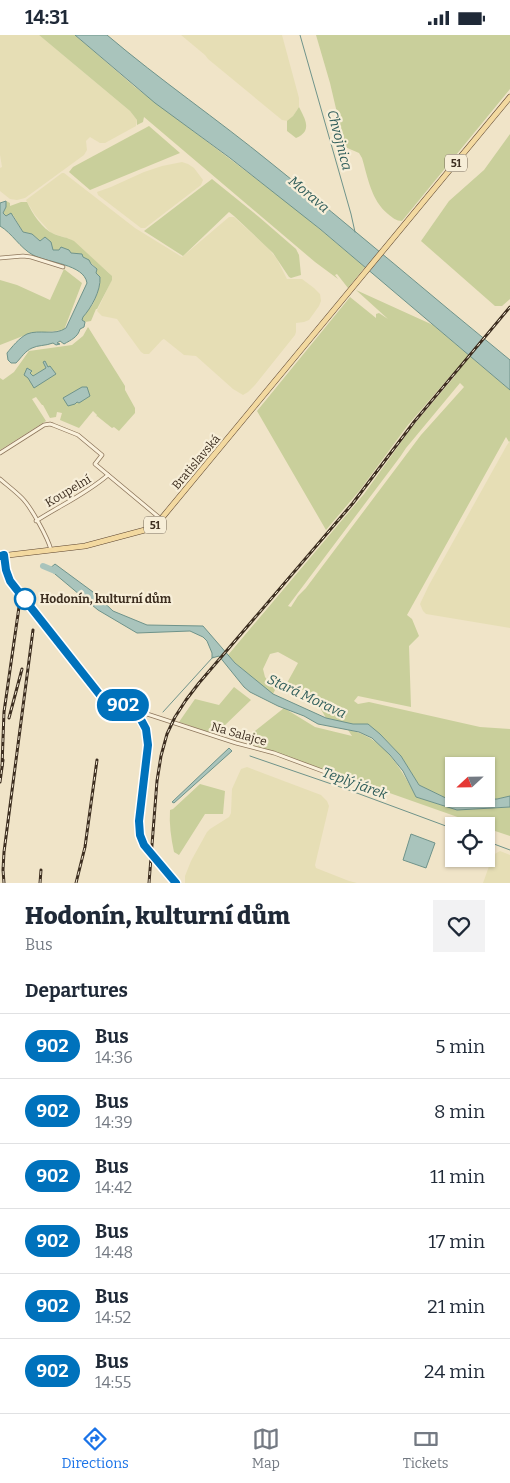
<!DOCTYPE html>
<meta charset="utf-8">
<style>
:root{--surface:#fff;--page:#f2f2f3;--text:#1f2937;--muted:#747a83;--line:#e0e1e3;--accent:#1a73e8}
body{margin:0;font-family:Bitter,serif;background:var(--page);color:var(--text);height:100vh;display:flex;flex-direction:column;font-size:19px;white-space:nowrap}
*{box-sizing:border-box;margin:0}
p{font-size:16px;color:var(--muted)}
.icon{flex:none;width:28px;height:28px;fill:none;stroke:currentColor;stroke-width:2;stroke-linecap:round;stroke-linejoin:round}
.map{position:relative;height:848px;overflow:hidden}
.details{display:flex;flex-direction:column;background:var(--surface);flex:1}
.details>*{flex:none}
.badge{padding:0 10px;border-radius:16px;font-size:18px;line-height:32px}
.needle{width:32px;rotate:248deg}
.tools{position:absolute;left:445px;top:722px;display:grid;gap:10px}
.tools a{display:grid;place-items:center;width:50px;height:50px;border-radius:0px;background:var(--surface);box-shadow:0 1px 4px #0004;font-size:25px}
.map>.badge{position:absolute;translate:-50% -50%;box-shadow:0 0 0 2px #fff}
h2{padding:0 25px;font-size:19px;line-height:45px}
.round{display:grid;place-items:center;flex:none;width:52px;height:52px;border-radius:0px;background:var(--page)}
.headline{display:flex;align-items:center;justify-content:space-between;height:85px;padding:0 25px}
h1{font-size:24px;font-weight:800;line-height:38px}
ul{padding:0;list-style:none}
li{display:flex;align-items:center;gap:15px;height:65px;padding:0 25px;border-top:1px solid var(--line)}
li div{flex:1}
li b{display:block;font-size:19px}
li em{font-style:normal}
li .badge{min-width:55px;font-weight:700;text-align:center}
.status{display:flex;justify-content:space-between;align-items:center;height:35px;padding:0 25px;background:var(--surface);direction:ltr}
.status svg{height:14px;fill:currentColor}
.tabs{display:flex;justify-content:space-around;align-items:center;height:70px;border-top:1px solid var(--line);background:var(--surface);font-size:14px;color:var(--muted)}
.tabs a{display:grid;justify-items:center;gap:2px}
.tabs .on{color:var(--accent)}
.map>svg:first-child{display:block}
.farmland{fill:#e6deb5}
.green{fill:#c9cf9b;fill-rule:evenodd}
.water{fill:#a9c4bc;stroke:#6f938a}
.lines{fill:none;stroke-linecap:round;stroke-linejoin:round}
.stream{stroke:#6f938a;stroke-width:1}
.river{stroke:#a9c4bc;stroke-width:6}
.minor-casing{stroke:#8d765c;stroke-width:4.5}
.primary-casing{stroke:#5b4430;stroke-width:6}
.minor{stroke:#faf1dc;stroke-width:3}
.primary{stroke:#f3d9a0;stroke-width:5}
.rail-casing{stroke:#3d2e20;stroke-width:3}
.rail{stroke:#f7eed8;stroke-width:1;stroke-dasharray:4;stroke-linecap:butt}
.line-casing{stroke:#fff;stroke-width:11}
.line{stroke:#0072bc;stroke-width:8}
.stop-dot{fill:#fff;stroke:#0072bc;stroke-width:2.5}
.labels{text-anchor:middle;stroke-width:4.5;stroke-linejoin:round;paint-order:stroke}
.shield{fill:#f7eed8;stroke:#756857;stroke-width:1}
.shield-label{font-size:11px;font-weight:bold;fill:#3d2e20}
.street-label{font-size:12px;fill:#3d2e20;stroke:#f7eed8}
.stop-label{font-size:12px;font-weight:bold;fill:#3d2e20;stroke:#f7eed8;text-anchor:start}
.water-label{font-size:14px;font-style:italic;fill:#2f5d5a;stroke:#f7eed8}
</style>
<div class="status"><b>14:31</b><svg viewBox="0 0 49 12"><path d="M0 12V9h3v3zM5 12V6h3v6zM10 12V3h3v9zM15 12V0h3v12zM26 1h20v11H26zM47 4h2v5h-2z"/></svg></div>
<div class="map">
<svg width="510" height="848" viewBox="0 0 510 848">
<rect width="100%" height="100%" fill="#f0e4c8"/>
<g class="farmland">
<polygon points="0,0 39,0 130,76 137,85 136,91 105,108 100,108 90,102 86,106 87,115 84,120 25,163 17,165 10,164 0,156 0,133 2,132 0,120"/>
<polygon points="181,0 282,0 299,63 299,72 293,81 288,86 282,85 208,24 205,20"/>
<polygon points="182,127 188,129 194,133 203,145 201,150 145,193 141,193 98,160 97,157 111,152 144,137 162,131"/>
<polygon points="62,138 64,138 135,193 182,222 229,182 234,182 268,213 277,224 287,244 302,244 314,253 320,259 321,266 319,271 309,285 304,287 296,288 296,297 295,300 255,350 248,357 243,360 233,354 196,321 184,320 164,304 162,305 149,319 144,319 141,317 117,284 102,281 97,276 112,244 109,238 70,204 51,198 35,180 27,167 26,165"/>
<polygon points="510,406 510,593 426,579 423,576 420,569 429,550 507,410"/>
<polygon points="247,732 321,760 327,766 329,771 315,830 316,833 349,846 357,848 185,848 185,841 191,826 207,797 210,794 229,782 231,778 232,754 241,734"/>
<polygon points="500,816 510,820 510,848 483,848 493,820"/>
</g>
<g class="green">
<polygon points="39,0 75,0 135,52 297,175 365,232 348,253 337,239 335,240 338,244 315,227 144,82 143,87 137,90 137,85 130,76"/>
<path d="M316,0H510V54L402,186C396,186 393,183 388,179C371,165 368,143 362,123L359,118L345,112L330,48Z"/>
<path d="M299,72C305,84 313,96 296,103L287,96V86L293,81Z"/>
<polygon points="149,91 180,118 90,155 69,137 73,132"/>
<polygon points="510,99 510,264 502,271 495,271 421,206 449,166 484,135"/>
<polygon points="212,144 259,182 296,214 299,220 301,240 291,243 289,242 273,218 234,181 229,177 183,221 144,196"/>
<path d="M6,166L10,168V171L21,167H27C32,178 42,194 54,199C61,202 67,202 74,206L112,241V245L97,274H96L91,286L85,287L82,285C84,278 90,274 93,269C96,262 101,249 100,242L96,238L97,234C87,222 69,215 53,215L45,202L40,206L32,199L23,197L13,180L6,181L3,178L6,172Z"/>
<polygon points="64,234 82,248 64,295 28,299 0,310 0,245 17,250 50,265"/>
<path d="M356,255L433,290L510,355V406L509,407L506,402L407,580L412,584L419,601L409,611L411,672L358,661L354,666L358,669L369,667L480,692L510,694V761L497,764L452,766L419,750L401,721L380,699L368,689L353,690L326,683L312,659L287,648L298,628L278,617L270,619L263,634L265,642L275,655L273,659C257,647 241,635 228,620L364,459L412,392L455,341L452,339L408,390L360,455L326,495L257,376L350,262L376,283V279L379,278L388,284ZM460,348L464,352L421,400L306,553L298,561L291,572L288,571L400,422L406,413ZM454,731H486V764H454Z"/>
<polygon points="88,292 125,351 125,355 135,373 135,378 119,396 114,392 112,393 97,381 96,382 97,380 93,376 79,393 60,385 62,378 57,377 56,382 50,383 43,370 42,370 36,362 32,364 46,386 0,415 0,343 3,345 14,337 29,316 72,310 83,301"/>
<polygon points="234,652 251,665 223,692 220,688 214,699 179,687 195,664 219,670"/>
<path d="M284,673L315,692L352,701L348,695C383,701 401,733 416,762L457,775L510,772V801L486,793V791H483L248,708L245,704Z"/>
<path d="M200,749L225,756L223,779H205L179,820L174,817C171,803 169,789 170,775L173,774Z"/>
</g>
<g class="water">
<path d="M75,0H107C160,45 217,84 271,128C352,192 430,260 510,325V355L320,194L230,123L155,68Z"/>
<path d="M6,166V172L3,178L6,181L11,178L23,197L32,199L40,206L45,202L51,207L53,215H59L61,212L69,215L71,218L82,219L83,222L89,225L91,229L97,234L96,238L100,242C101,256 91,273 83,282L82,285L85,287L84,292L80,294C78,302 71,305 64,309L60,306L57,308L60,309L56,310L53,308C45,311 38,310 32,313C25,316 21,323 16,328H11L8,325L7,318C12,312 19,303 27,299C39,294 55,301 66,293L87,248C84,229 48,228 33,220C20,213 12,198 0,191V168Z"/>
<polygon points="45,326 48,332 50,331 56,339 34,353 28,343 24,340 27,333 32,336 30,338 33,341 46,333 43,327"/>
<polygon points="82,352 87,352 90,361 79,368 77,367 75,369 68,371 63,363"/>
<polygon points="55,529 93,557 113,576 147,590 203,591 235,628 273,659 326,683 353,689 368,689 380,699 401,721 419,750 452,766 497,764 510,761 510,772 457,775 416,762 403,736 390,720 372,703 359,697 318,689 304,681 278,671 250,657 244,652 219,621 212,623 212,618 207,606 203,602 190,596 137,598 98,575 49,534"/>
<polygon points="229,713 232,716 174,768 172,767"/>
<polygon points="411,799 435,808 426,833 403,825"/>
</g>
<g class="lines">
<g class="stream">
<polyline points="300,0 351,179 355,197"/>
<polyline points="163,677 213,622"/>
<polyline points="250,721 346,754 454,794"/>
<polyline points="486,806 510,815"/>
</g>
<polyline class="river" points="43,531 55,536"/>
<g class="minor-casing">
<g id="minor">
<polyline points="0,223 23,221 31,222 63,232"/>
<polyline points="0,418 44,390 50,389 53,390 78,400 102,420 95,429 161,484"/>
<path d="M0,444C7,450 15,456 22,463C31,472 48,503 51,515"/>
<path d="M36,486C61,470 86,459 108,440"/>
<polyline points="4,521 6,535 10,546 100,660 127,672 139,681 146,694 149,710 139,786 141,800 145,811 176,848"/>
<polyline points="137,678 144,678 236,708 274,718 336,741"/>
</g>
</g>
<g class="primary-casing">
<polyline id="primary" points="0,521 85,511 145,495 155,490 161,484 510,62"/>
</g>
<use href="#minor" class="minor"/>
<use href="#primary" class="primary"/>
<g class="rail-casing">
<g id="rail">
<polyline points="9,683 22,634"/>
<polyline points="2,731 4,677 19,572"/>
<polyline points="0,747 3,725"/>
<polyline points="4,848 3,835 4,817 33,595"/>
<polyline points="40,848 41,835"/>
<polyline points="76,848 85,812 97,725"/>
<polyline points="149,848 157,746 161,721 167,699 175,682 186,665 199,648 353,468 414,387 510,272"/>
</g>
</g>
<use href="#rail" class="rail"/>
</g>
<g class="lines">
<g class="line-casing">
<polyline id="line" points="0,521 4,520 6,535 10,546 100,660 127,672 139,681 146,694 148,710 139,786 140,800 144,810 176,848"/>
</g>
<use href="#line" class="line"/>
</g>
<circle class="stop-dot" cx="25" cy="564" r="10"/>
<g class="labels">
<g class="shield">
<rect x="445" y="119.5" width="22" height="17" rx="4"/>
<rect x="144" y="481.5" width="22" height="17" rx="4"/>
</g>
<g class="shield-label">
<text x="456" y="132">51</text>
<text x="155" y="494">51</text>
</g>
<g class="street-label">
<text transform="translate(196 427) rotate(-50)" y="4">Bratislavská</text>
<text transform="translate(68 456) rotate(-31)" y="4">Koupelní</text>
<text transform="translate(239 699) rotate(16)" y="4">Na Salajce</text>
</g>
<g class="stop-label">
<text x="40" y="568">Hodonín, kulturní dům</text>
</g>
<g class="water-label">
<text transform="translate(340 105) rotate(75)" y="5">Chvojnica</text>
<text transform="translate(309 159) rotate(40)" y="5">Morava</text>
<text transform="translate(307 661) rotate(25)" y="5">Stará Morava</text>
<text transform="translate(355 748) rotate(20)" y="5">Teplý járek</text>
</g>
</g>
</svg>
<div class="tools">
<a><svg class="needle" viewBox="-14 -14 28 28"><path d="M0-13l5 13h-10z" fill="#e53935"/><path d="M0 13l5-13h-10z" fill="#747a83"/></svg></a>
<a><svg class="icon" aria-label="locate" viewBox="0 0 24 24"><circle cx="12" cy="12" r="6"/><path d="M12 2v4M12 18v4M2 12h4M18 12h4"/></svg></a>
</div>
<b class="badge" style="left:123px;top:670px;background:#0072bc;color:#fff">902</b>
</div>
<section class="details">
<div class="headline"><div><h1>Hodonín, kulturní dům</h1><p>Bus</p></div><a class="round"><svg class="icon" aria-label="heart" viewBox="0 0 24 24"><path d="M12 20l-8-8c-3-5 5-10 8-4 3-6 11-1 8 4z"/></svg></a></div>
<h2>Departures</h2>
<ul>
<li><span class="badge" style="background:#0072bc;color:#fff">902</span><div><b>Bus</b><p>14:36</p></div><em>5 min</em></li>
<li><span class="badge" style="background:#0072bc;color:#fff">902</span><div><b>Bus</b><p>14:39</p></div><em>8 min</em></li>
<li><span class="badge" style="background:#0072bc;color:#fff">902</span><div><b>Bus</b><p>14:42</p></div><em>11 min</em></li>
<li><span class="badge" style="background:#0072bc;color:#fff">902</span><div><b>Bus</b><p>14:48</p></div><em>17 min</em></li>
<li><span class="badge" style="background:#0072bc;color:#fff">902</span><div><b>Bus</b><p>14:52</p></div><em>21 min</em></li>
<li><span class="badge" style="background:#0072bc;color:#fff">902</span><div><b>Bus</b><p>14:55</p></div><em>24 min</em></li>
</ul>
</section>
<nav class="tabs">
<a class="on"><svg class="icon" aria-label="directions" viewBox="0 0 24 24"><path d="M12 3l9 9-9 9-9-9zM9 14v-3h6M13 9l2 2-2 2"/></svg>Directions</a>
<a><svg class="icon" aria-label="map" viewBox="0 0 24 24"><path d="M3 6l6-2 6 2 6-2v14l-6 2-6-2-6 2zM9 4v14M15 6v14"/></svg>Map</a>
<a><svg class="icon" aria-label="tickets" viewBox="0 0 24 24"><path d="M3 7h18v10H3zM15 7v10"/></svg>Tickets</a>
</nav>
